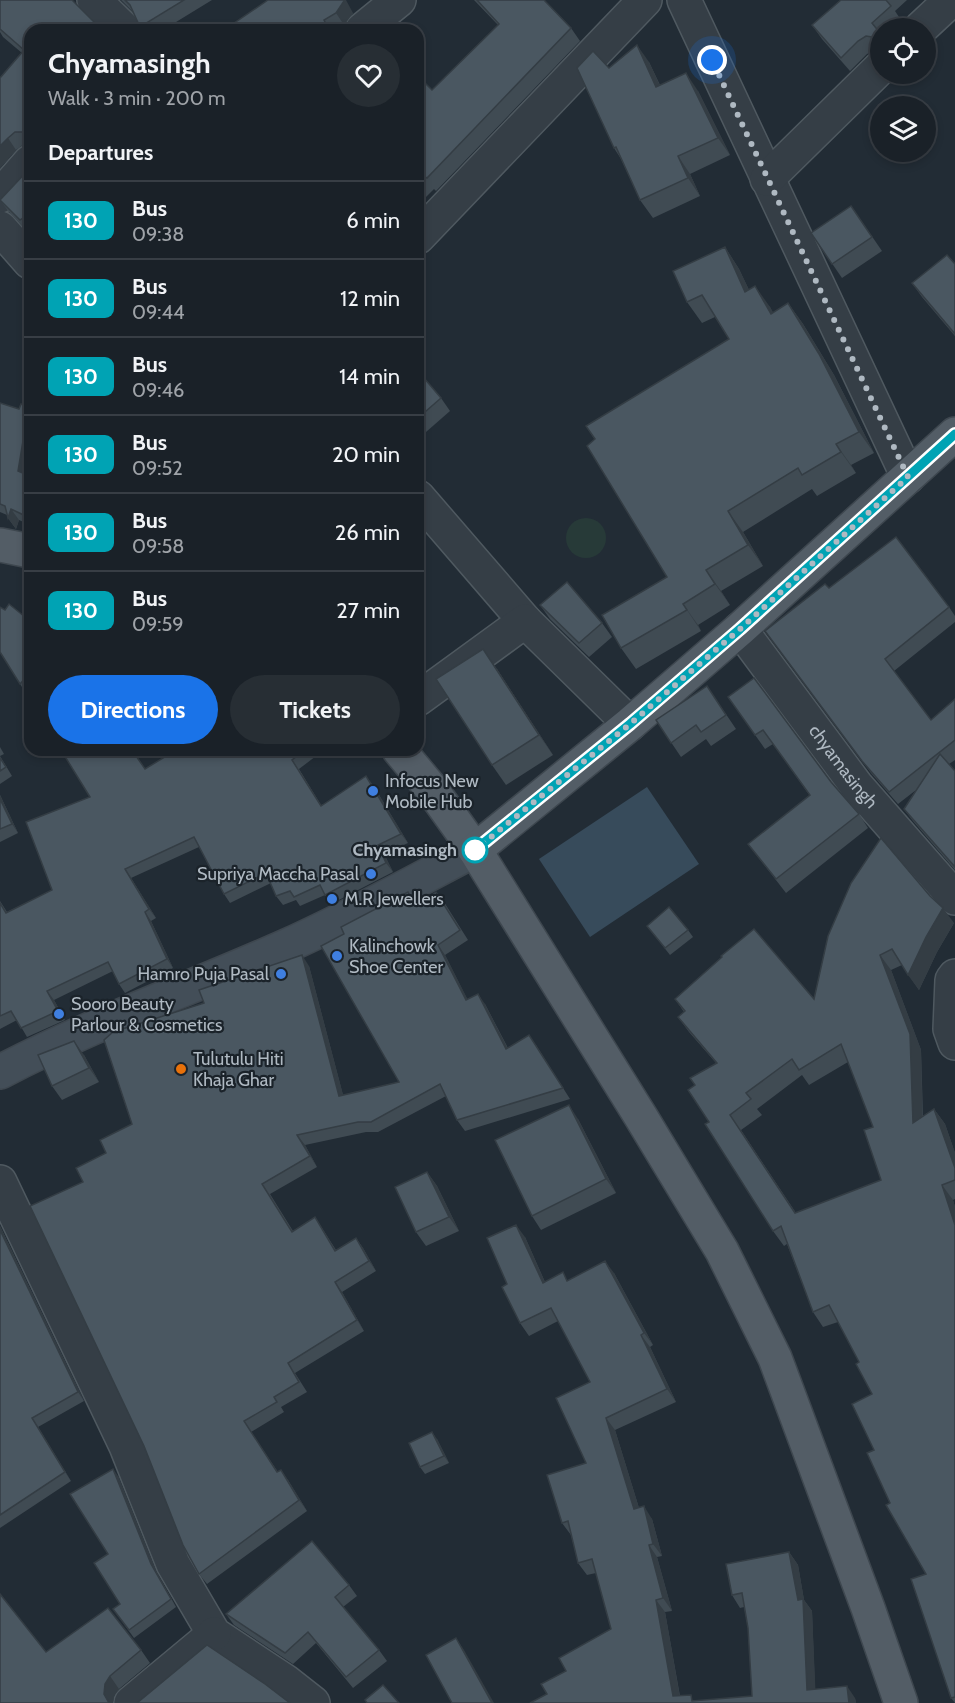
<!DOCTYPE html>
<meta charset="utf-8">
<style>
:root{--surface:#1a2128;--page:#272e34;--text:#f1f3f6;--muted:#9fa3a8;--line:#383e45;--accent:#1a73e8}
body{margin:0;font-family:Cabin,sans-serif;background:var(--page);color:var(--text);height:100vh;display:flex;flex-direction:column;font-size:22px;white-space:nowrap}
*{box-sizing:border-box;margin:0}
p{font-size:20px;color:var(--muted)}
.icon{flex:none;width:33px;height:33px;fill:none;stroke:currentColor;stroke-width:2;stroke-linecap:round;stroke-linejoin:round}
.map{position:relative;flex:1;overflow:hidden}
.drawer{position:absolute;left:24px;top:24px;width:400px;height:732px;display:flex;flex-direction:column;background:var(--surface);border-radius:18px;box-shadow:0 3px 9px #0003,0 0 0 2px var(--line)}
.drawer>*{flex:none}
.badge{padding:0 12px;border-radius:9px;font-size:21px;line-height:39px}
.controls{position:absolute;left:870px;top:18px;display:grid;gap:12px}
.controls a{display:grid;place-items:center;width:66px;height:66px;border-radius:50%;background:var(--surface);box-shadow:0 3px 9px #0003,0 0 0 2px var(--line);font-size:30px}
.you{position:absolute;width:30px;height:30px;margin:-15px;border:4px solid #fff;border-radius:50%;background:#1a73e8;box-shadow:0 0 0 9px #1a73e833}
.map>.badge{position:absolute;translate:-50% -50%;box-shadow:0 0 0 3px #fff}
h2{padding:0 24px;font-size:22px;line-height:54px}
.round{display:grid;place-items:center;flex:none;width:63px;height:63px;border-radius:32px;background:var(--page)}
.head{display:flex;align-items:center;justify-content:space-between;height:102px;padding:0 24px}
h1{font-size:28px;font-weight:700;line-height:45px}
.action{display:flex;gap:12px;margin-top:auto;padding:12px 24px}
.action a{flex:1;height:69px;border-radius:36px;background:var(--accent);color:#fff;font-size:24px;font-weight:700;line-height:69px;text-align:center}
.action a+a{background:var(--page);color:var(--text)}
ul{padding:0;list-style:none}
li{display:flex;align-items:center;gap:18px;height:78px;padding:0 24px;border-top:2px solid var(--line)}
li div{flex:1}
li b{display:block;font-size:22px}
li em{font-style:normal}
li .badge{min-width:66px;font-weight:700;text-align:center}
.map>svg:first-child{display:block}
.green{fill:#273a38}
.water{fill:#374b5b}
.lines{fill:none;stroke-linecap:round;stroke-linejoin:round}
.minor-casing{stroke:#4f5960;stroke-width:36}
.secondary-casing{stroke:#3e474f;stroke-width:36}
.primary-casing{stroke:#3e474f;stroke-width:36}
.minor{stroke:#353e46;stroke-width:33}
.secondary{stroke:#434e58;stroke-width:33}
.primary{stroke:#535d66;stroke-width:33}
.wall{fill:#404b53;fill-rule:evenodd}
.shaded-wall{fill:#343d44}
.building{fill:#4a5761;stroke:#343d44;stroke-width:1.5;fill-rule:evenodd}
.line-casing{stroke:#fff;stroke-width:14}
.line{stroke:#00a3b4;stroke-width:9}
.walk{stroke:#afb9c2;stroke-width:6;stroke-dasharray:0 10.8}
.shop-dot{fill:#3f7fe0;stroke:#1b232a;stroke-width:2}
.stop-dot{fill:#fff;stroke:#00a3b4;stroke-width:3}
.food-dot{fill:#e8710a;stroke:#1b232a;stroke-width:2}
.labels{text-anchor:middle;stroke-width:4.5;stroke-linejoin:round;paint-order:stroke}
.street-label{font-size:18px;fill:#afb9c2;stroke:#1b232a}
.poi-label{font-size:18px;fill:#afb9c2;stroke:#1b232a;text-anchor:start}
.stop-label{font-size:18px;font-weight:bold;fill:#afb9c2;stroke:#1b232a;text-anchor:end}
</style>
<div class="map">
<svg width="955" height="1703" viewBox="0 0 955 1703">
<rect width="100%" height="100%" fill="#222c35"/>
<circle class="green" cx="586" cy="538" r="20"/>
<polygon class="water" points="647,787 699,864 590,937 539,859"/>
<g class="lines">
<g class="minor-casing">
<g id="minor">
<polyline points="94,0 125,30"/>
<polyline points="684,0 908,477"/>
<polyline points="921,28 951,0"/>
<polyline points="362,30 399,0"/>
<polyline points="767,179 880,68"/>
<polyline points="0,196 30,162"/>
<polyline points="0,228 30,262"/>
<polyline points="418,237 645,0"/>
<polyline points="418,497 525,621"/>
<path id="s1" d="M740,629L856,785L955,898"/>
<polyline points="418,699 525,621 630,724"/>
<polyline points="955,976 952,980 950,1029 955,1043"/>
<polyline points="0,1182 126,1446 173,1564 214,1634 285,1681 313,1703"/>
<polyline points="131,1703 214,1634"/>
</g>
</g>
<g class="secondary-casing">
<path id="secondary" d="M0,1072C92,1024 189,989 284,947C349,918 412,883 475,850"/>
</g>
<g class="primary-casing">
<g id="primary">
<polyline points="0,545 30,551"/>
<polyline points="399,750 430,787 475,850 641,1117 722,1251 775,1358 868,1608 901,1703"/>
<polyline points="475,850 630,724 740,629 955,434"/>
</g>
</g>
<use href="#minor" class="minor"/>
<use href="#secondary" class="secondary"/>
<use href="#primary" class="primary"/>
</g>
<g class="wall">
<polygon points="0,0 30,30 30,144 24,144 16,150 0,168 0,78 22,53 3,37 0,32"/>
<polygon points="121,0 212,0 163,30 142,30 133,12"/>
<polygon points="268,0 353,13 344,25 335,30 224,30"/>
<polygon points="474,0 544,0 571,28 580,41 436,191 434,189 418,205 418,76 432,90 498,25"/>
<polygon points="841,0 907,0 895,11 901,20 891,28 880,28 880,50 876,50 867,54 850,71 822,39 812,25"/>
<polygon points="649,62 660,85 698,91 730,155 690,174 700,196 653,218 640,200 621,159 614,148 609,68"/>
<polygon points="30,168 30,231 28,232 9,212 0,200"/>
<polygon points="851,206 882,251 842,278 811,233"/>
<polygon points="725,247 739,269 749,290 770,307 773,313 788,303 803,324 834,375 874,453 851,465 856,473 817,496 812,489 743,532 763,566 721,591 730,605 698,625 701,631 636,669 621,648 667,577 595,440 586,426 729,339 715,317 702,323 687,302"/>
<polygon points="955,264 955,336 922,297 912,283"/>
<polygon points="418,371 441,398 450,411 418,439"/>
<polygon points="0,403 19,409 29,407 30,409 30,455 27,475 30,476 30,525 19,520 16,529 8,518 7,515 0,512"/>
<polygon points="829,588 949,607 955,616 955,622 894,671 931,720 955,699 955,760 949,764 955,772 955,870 913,821 904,809 916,790 898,804 871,773 774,643"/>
<polygon points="540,605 602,623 612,637 589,657 550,619"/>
<polygon points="5,610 30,621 30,688 26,693 20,684"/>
<polygon points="497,669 553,755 506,785 492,765"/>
<polygon points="707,686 736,729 711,746 706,739 681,757 656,720"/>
<polygon points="728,697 831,782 859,814 868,828 786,893 748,844 810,796 773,744 765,749"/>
<polygon points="0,747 4,754 0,756"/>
<polygon points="133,750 145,769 176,750 324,750 299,769 321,805 373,785 408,843 384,854 393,872 331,904 325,895 300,906 296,900 283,905 276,896 271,883 230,903 224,894 199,847 131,878 156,918 151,921 173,968 125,993 119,984 113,971 54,1000 65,1020 27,1037 17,1020 0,1029 0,901 7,912 52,890 90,797"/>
<polygon points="0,756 12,776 0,784"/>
<polygon points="0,795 18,833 0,842"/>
<polygon points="444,902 468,940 445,955 467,999 485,1004 508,1048 536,1045 570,1099 465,1131 457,1120 446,1096 378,1132 366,1132 305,1145 317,1167 270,1194 293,1231 315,1217 336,1250 356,1238 363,1248 376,1271 342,1292 364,1331 295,1373 307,1392 281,1407 284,1412 251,1432 278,1472 288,1480 307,1511 207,1584 199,1574 83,1182 106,1153 132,1124 204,1003 309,966 343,1095 399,1082 417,905"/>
<path d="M954,923L937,952L919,990L902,965L891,970L921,1050L923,1116L934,1109L945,1124L955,1153V1199L953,1200L955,1207V1703L951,1698L926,1574L890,1503L874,1450L872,1394L859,1362L838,1322L823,1327L813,1312L787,1244L784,1246L773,1231L709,1122L695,1085L716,1063L689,1032L678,1017L684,1012L675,999H814L828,936ZM848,1062L873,1127L881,1180L796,1213L741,1130L762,1115L757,1109L802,1075L809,1085Z"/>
<polygon points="647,926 688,930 693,937 670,955"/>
<polygon points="84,1055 99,1082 62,1100 52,1086"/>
<polygon points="578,1119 616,1193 541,1230 532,1216"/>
<polygon points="427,1172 437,1186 459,1231 426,1246 416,1232"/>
<polygon points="0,1226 84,1401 38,1427 71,1481 0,1528"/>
<polygon points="525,1237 545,1282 568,1280 614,1273 653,1345 650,1347 676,1402 615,1430 639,1508 652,1519 662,1556 657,1557 672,1611 665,1612 680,1696 695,1701 752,1696 748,1628 744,1607 740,1608 732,1595 789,1552 798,1565 804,1600 812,1611 815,1689 855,1698 856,1703 530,1703 547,1694 566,1671 611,1629 596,1573 587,1575 578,1563 571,1535 562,1523 586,1463 590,1382 558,1321 529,1336 520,1323 507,1284"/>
<polygon points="437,1439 449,1463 425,1474 420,1467"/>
<polygon points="118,1476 156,1571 176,1607 134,1638 113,1609 120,1604 108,1554"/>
<polygon points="349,1585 357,1596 343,1607 379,1650 387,1661 353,1688 316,1643 293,1664 234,1625 226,1614"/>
<polygon points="141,1650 150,1663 119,1689 114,1696 113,1703 0,1703 46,1652"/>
</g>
<g class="shaded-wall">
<polygon points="344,0 346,0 353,13 344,25 336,13"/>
<polygon points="637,45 649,62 669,105 656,87"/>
<polygon points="686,73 698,91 730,155 718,138"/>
<polygon points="8,138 16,150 0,168 0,146"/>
<polygon points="678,156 690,174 700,196 688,178"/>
<polygon points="725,247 739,269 760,313 745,292"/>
<polygon points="755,286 770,307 786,335 771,314"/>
<polygon points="788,303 803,324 834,375 874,453 859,432"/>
<polygon points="29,407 30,409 30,455 25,482 18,471"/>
<polygon points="836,444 851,465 856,473 841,452"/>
<polygon points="11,509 19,520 16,529 8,518"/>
<polygon points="728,511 743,532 763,566 748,545"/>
<polygon points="706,570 721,591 730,605 715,584"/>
<polygon points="683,604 698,625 701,631"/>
<polygon points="483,649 497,669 553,755 539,735"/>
<polygon points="366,776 373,785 408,843 401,834"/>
<polygon points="0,795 18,833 12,824 0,799"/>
<polygon points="378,845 384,854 393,872 386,863"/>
<polygon points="125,869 131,878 156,918 149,909"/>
<polygon points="943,908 954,923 937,952 919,990 908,975 926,937"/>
<polygon points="145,912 151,921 173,968 167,959"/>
<polygon points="438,945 445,955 473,1010 466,1000"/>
<polygon points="302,955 309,966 346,1106 339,1096"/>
<polygon points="880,955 891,970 921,1050 923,1138 913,1123"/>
<polygon points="47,991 54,1000 65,1020 58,1011"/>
<polygon points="478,994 485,1004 513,1059 506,1049"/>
<polygon points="74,1041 84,1055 99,1082 89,1068"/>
<polygon points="569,1105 578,1119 616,1193 606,1179"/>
<polygon points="934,1109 945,1124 955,1153 955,1168"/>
<polygon points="297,1135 305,1145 317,1167 310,1156"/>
<polygon points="427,1172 437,1186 459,1231 449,1217"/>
<polygon points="942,1185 953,1200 955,1207 955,1225"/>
<polygon points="516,1225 525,1237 551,1296 543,1283"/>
<polygon points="0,1226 84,1401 78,1392 0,1230"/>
<polygon points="356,1238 363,1248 376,1271 369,1261"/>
<polygon points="605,1261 614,1273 653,1345 644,1333"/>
<polygon points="335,1282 342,1292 364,1331 357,1320"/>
<polygon points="641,1335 650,1347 676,1402 667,1389"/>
<polygon points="32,1418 38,1427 71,1481 65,1472"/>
<polygon points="606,1418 615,1430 643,1521 634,1509"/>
<polygon points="432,1432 437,1439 449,1463 444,1456"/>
<polygon points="113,1469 118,1476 156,1571 176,1607 151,1564"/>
<polygon points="281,1470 288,1480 307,1511 299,1500"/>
<polygon points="644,1506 652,1519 662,1556 653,1544"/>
<polygon points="649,1545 657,1557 672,1611 663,1598"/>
<polygon points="789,1552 798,1565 804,1600 812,1611 816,1703 807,1690 798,1600"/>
<polygon points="656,1600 665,1612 681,1703 673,1696"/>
<polygon points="456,1638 464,1650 494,1703 492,1703"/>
<polygon points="110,1676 119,1689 114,1696 113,1703 108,1703 104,1694 105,1684"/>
<polygon points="847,1686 855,1698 856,1703 849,1703"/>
</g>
<g class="building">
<polygon points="0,0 72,0 102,30 30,30 30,134 25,132 15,132 8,138 0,146 0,78 24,50 0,29"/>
<polygon points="125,0 184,0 140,27 130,5"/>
<polygon points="268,0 344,0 344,1 336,13 324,20 329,30 224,30"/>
<polygon points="477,0 544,0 571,28 427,178 425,177 418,183 418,76 432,90 499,24"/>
<polygon points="841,0 886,0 891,6 872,23 880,33 880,35 878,38 866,36 858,41 841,58 812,25"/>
<polygon points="637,45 656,87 686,73 718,138 678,156 688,178 640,200 616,147 614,148 577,68 593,51 609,68"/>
<polygon points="30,168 30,213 20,220 0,200"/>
<polygon points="851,206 872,237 832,264 811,233"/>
<polygon points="725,247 745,292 755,286 771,314 788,303 819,354 859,432 836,444 841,452 802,475 798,468 728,511 748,545 706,570 715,584 683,604 687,610 621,648 602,615 667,577 587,446 595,439 586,426 729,339 702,295 687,302 673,271"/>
<polygon points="947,255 955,264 955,334 912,283"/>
<polygon points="418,371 441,398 418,418"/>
<polygon points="0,403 19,409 21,404 29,407 28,412 30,412 25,429 18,471 30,476 30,518 11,509 8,518 5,506 0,504"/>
<polygon points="896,537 949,607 885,659 931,720 955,699 955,740 889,792 862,761 765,631 825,584 829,588"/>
<polygon points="567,582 602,623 579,643 540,605"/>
<polygon points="9,604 30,621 30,673 20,684 0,652 0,607 5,610"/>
<polygon points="483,649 539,735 492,765 436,679"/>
<polygon points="754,678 831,782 859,814 776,879 748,844 810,795 763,730 755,735 728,697"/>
<polygon points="707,686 726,715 701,732 696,725 671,743 656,720"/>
<polygon points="61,750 132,750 145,769 176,750 305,750 292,760 321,806 366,776 401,834 378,845 386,863 325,895 320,885 294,897 290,891 276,896 266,873 224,894 194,837 125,869 149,909 145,912 167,959 119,984 108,962 47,991 58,1011 21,1028 11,1011 0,1016 0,903 6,913 52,890 26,822 90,797"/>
<polygon points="940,754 955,771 955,867 904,809"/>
<polygon points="0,758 6,767 0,771"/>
<polygon points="0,799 12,824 0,829"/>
<path d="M881,838L930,896L943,908L926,937L908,975L892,949L880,955L910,1034L913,1123L934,1109L955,1168V1180L942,1185L955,1225V1697L951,1698L911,1579L926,1574L886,1505L890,1503L867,1453L874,1450L852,1404L872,1394L856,1364L859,1362L829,1305L813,1312L781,1226L773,1231L705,1124L709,1122L688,1090L695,1085L690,1078L717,1063L678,1017L685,1011L675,999L722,957L721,956L754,929L814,999L828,936L851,883ZM841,1044L873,1127L864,1130L881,1180L795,1213L730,1115L751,1099L746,1093L792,1059L799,1070Z"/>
<polygon points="408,892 415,906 436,892 460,930 438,945 466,1000 478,994 506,1049 529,1035 563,1088 457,1120 440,1084 371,1122 358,1122 297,1135 310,1156 262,1184 292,1232 315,1217 335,1251 356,1238 369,1261 335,1282 357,1320 288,1363 299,1382 274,1397 277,1402 244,1421 277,1472 281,1470 299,1500 199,1574 183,1545 144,1446 30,1206 83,1182 76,1168 106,1153 100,1140 132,1124 104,1040 113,1032 204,1003 199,990 302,955 339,1096 399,1082 321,946 344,934 341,927"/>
<polygon points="669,907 688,930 665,948 647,926"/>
<polygon points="74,1041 89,1068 52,1086 38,1055"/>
<polygon points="569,1105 606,1179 532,1216 495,1140"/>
<polygon points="427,1172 449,1217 416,1232 395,1187"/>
<polygon points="516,1225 543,1283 563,1272 567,1281 605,1261 644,1333 641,1335 667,1389 606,1418 634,1509 644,1506 653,1544 649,1545 663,1598 656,1600 673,1696 691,1695 692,1701 752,1696 748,1628 742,1593 732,1595 726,1564 789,1552 798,1600 803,1599 807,1690 847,1686 849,1703 530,1703 547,1694 541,1684 566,1671 559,1658 611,1629 592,1559 578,1563 568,1521 562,1523 547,1475 586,1463 556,1398 590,1382 551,1308 520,1323 502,1287 507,1284 487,1238"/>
<polygon points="0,1230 78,1392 32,1418 65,1472 0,1515"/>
<polygon points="432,1432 444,1456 420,1467 409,1443"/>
<polygon points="113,1469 151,1564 171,1599 129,1630 113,1609 120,1604 94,1563 108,1554 70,1494"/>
<polygon points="312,1541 349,1585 335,1597 379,1650 346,1677 308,1632 285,1653 226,1614"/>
<polygon points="0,1594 46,1652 108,1608 141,1650 110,1676 105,1684 104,1694 109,1703 0,1703"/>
<polygon points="456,1638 492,1703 452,1703 426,1655"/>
<polygon points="207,1645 265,1684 290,1703 137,1703"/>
<polygon points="383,1685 399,1703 367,1703 365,1700"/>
</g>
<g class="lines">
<g class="line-casing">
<polyline id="line" points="475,850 630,724 740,629 955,434"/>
</g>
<use href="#line" class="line"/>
<polyline class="walk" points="475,850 630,724 740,629 908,477 712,60"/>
</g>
<g class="shop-dot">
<circle cx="373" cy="791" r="6"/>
<circle cx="371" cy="874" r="6"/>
<circle cx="332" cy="899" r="6"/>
<circle cx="337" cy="956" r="6"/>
<circle cx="281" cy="974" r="6"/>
<circle cx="59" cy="1014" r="6"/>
</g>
<circle class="stop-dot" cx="475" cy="850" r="12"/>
<circle class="food-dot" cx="181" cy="1069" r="6"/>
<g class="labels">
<g class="street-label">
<text dy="6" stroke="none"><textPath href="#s1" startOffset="172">chyamasingh</textPath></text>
</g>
<g class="poi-label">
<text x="385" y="787">Infocus New<tspan x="385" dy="21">Mobile Hub</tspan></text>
<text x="359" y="880" text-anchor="end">Supriya Maccha Pasal</text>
<text x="344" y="905">M.R Jewellers</text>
<text x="349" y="952">Kalinchowk<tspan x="349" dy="21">Shoe Center</tspan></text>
<text x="269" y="980" text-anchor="end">Hamro Puja Pasal</text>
<text x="71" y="1010">Sooro Beauty<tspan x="71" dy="21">Parlour &amp; Cosmetics</tspan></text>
<text x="193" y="1065">Tulutulu Hiti<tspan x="193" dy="21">Khaja Ghar</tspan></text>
</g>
<g class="stop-label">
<text x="457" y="856">Chyamasingh</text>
</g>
</g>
</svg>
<div class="controls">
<a><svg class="icon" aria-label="locate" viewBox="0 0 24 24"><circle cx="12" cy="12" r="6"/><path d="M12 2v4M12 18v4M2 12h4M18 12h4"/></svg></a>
<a><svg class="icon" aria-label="layers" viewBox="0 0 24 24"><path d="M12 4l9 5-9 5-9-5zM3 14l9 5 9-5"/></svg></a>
</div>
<div class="you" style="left:712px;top:60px"></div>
<section class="drawer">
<div class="head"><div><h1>Chyamasingh</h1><p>Walk · 3 min · 200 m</p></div><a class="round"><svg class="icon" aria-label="heart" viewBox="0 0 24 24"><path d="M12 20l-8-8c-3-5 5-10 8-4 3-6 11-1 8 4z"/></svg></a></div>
<h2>Departures</h2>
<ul>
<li><span class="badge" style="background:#00a3b4;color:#fff">130</span><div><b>Bus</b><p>09:38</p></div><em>6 min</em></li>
<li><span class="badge" style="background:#00a3b4;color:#fff">130</span><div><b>Bus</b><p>09:44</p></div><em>12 min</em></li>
<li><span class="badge" style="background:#00a3b4;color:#fff">130</span><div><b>Bus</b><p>09:46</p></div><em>14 min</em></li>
<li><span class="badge" style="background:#00a3b4;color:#fff">130</span><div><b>Bus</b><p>09:52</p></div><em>20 min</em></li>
<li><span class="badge" style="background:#00a3b4;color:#fff">130</span><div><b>Bus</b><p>09:58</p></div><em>26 min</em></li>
<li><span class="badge" style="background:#00a3b4;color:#fff">130</span><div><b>Bus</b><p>09:59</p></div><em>27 min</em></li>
</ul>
<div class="action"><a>Directions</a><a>Tickets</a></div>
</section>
</div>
